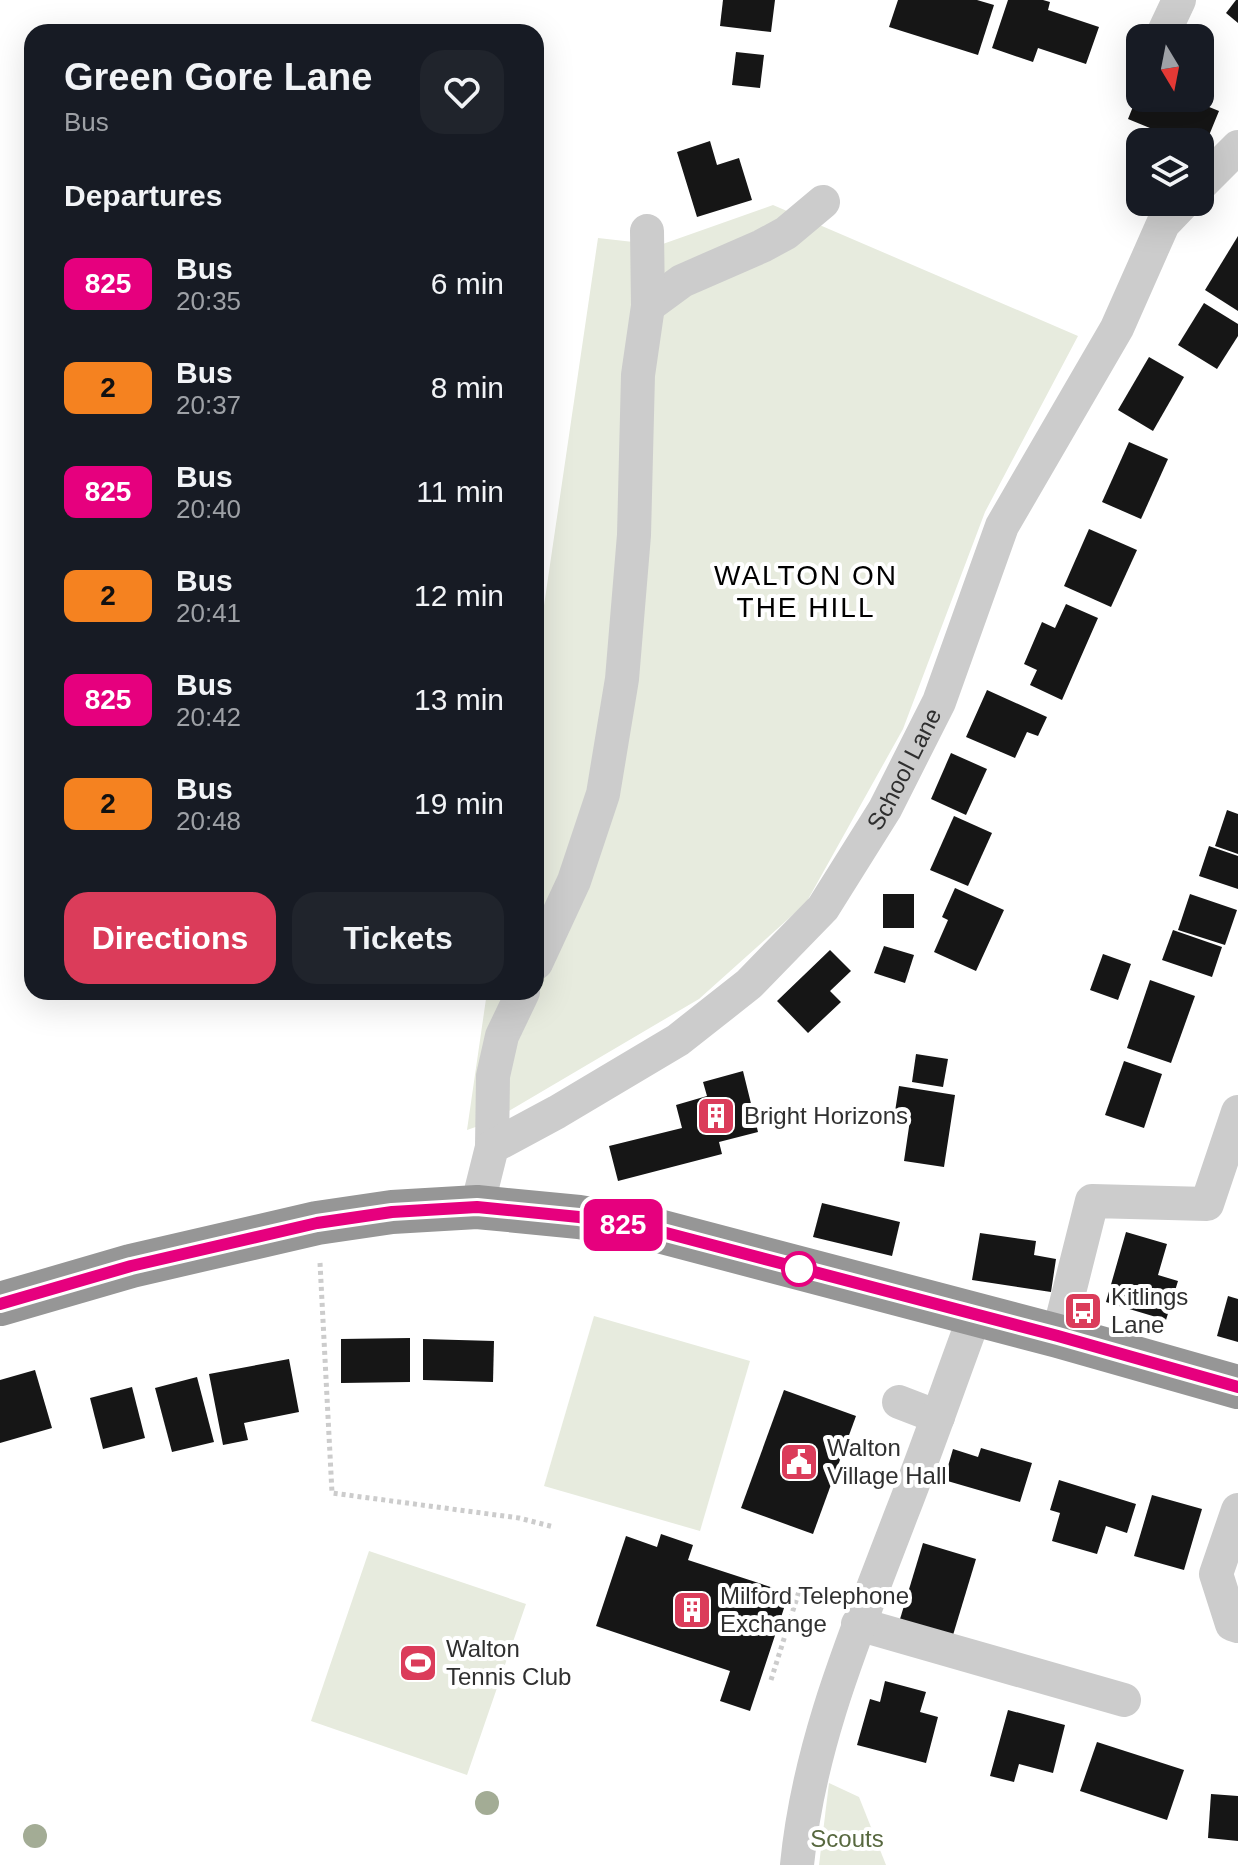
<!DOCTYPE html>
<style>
:root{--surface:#171b24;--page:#20242c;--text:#f1f3f6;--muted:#9ea1a6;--accent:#db3c5a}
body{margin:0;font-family:Helvetica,sans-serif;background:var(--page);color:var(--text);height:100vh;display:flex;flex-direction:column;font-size:30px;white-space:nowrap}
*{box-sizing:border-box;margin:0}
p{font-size:26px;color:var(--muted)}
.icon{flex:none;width:44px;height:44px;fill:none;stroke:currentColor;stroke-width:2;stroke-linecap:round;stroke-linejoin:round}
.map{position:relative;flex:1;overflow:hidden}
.drawer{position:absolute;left:24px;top:24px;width:520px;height:976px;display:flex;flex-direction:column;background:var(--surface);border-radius:24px;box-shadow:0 8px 32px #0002}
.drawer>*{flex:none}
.badge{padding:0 16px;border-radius:12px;font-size:28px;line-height:52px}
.needle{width:52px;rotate:170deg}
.tools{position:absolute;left:1126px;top:24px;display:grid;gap:16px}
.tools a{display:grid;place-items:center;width:88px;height:88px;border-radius:16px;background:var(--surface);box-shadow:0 8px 32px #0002;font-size:40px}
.map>.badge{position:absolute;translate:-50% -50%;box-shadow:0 0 0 4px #fff}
h2{padding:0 40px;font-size:30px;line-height:72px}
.round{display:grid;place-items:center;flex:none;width:84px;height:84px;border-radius:24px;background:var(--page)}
.summary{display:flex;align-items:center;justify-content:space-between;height:136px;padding:0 40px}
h1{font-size:38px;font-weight:700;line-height:60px}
.cta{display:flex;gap:16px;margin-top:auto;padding:16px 40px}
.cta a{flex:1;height:92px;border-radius:24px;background:var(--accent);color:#fff;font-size:32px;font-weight:700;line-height:92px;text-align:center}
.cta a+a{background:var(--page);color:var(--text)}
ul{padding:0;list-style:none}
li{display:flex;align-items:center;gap:24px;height:104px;padding:0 40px}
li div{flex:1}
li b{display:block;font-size:30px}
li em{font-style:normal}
li .badge{min-width:88px;font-weight:700;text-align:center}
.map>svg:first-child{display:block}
.green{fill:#e7ebde}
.building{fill:#161616}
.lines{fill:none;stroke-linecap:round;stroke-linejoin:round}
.path{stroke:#ccc;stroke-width:5;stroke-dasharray:4 4;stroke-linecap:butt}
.minor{stroke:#ccc;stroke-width:34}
.highway{stroke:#969696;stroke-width:44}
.tree{fill:#a3ac95}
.line-casing{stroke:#fff;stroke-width:18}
.line{stroke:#e6007e;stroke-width:12}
.stop-dot{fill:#fff;stroke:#e6007e;stroke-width:4}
.labels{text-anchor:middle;stroke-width:8;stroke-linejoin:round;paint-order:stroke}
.street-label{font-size:24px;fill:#2f2f2f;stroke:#fff}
.poi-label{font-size:24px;fill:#2f2f2f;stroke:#fff;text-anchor:start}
.park-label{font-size:24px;fill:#57683f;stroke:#fff}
.quarter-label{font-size:28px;letter-spacing:2px;fill:#000;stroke:#fff}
</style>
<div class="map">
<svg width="1238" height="1865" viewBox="0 0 1238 1865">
<rect width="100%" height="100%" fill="#fff"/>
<g class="green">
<polygon points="773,205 1078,336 985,512 903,729 806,903 699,999 490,1122 467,1130 487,992 536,992 536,660 598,238 660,245"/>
<polygon points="594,1316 750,1361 700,1531 544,1486"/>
<polygon points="369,1551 526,1604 467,1775 311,1721"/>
<polygon points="829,1783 859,1797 886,1865 819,1865"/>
</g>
<g class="building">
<polygon points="723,0 775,0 771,32 720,26"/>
<polygon points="898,0 977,0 994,5 978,55 889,27"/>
<polygon points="1008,0 1043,0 1050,2 1048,10 1099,27 1086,64 1038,48 1033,62 992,48"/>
<polygon points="1236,0 1238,0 1238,23 1226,13"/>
<polygon points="736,52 764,55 760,88 732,85"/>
<polygon points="1140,89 1140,98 1187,98 1219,111 1203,150 1200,148 1200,142 1184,142 1128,119"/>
<polygon points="710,141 717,165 739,158 752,200 697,217 677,152"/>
<polygon points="1238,236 1238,311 1205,290"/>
<polygon points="1204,303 1238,324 1238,336 1217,369 1178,345"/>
<polygon points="1149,357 1184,377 1153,431 1118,410"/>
<polygon points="1129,442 1168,459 1141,519 1102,502"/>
<polygon points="1089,529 1137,550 1111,607 1064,586"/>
<polygon points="1066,604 1098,618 1062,700 1030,685 1037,670 1024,664 1042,622 1055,628"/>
<polygon points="987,690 1047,717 1038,736 1027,732 1015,758 966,737"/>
<polygon points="951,753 987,769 966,815 931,799"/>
<polygon points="1227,810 1238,814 1238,854 1215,846"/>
<polygon points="954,816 992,833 968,886 930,870"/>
<polygon points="1209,846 1238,856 1238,889 1199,876"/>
<polygon points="955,888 1004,910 976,971 934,952 948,920 942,917"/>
<rect x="883" y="894" width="31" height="34"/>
<polygon points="1190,894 1237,910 1225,945 1178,930"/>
<polygon points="1173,930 1222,947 1212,977 1162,960"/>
<polygon points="884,946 914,955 905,983 874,973"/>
<polygon points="830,950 851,971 830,991 841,1002 808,1033 777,1001"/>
<polygon points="1103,954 1131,964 1118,1000 1090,990"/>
<polygon points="1150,980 1195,996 1171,1063 1127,1048"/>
<polygon points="916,1054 948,1059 943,1087 912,1082"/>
<polygon points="1124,1061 1162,1074 1144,1128 1105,1115"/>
<polygon points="743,1071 758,1132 719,1142 722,1154 618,1181 609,1146 682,1128 676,1105 707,1096 703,1082"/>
<polygon points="899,1086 955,1095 944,1167 904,1161 910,1120 894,1118"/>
<polygon points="822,1203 900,1222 892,1256 813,1237"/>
<polygon points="1126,1232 1167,1244 1158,1275 1178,1281 1166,1320 1106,1302"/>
<polygon points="980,1233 1036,1241 1034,1255 1056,1259 1051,1292 972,1280"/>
<polygon points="1228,1296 1238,1299 1238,1342 1217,1336"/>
<polygon points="410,1338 410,1382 341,1383 341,1339"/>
<polygon points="423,1339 494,1341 493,1382 423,1380"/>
<polygon points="289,1359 299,1412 244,1423 248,1440 223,1445 209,1374"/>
<polygon points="35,1370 52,1428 0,1443 0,1380"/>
<polygon points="197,1377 214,1442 172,1452 155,1388"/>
<polygon points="132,1387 145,1438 103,1449 90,1398"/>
<polygon points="784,1390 856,1416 813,1534 741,1508"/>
<polygon points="981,1448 1032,1463 1020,1502 944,1480 953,1449 978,1457"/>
<polygon points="1059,1480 1136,1504 1127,1533 1106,1526 1097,1554 1052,1541 1060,1513 1050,1510"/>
<polygon points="1152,1495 1202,1509 1184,1570 1134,1556"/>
<polygon points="661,1534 693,1545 688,1560 789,1593 750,1711 720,1701 730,1671 596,1626 626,1536 657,1547"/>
<polygon points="923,1543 976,1559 950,1645 897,1629"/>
<polygon points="885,1681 926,1692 920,1712 938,1717 926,1763 857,1745 870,1699 880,1702"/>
<polygon points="1008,1710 1065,1725 1053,1773 1019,1764 1014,1782 990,1776"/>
<polygon points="1097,1742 1184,1770 1167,1820 1080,1791"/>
<polygon points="1211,1794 1238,1796 1238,1841 1208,1838"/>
</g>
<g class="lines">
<g class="path">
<polyline points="320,1263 332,1493 519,1518 554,1527"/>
<polyline points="771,1680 801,1585"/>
</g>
<g class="minor">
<polyline points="1164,32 1179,0"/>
<polyline points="1200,185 1238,147"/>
<polyline points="648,306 682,281 762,246 786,233 823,202"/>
<polyline points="536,963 574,881 603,794 622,679 634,535 638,375 648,306 647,231"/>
<polyline points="492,1147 493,1076 502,1036 523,992"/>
<path id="s1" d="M477,1207L492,1147L557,1112L678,1040L749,984L823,908L885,809L939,702L1002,526L1117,328L1163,224L1184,202"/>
<polyline points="1058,1336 1092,1201 1207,1204 1238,1112"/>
<polyline points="899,1402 938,1417"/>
<polyline points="1238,1510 1216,1574 1232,1624 1238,1626"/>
<polyline points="858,1624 1124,1700"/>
<path d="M797,1865C809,1741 857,1631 901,1515C927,1449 950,1382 975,1315"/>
</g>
<polyline class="highway" points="0,1304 131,1266 317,1223 392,1212 477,1207 579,1217 651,1229 1058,1336 1238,1387"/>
</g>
<g class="tree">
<circle cx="487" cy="1803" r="12"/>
<circle cx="35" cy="1836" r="12"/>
</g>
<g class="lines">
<g class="line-casing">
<polyline id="line" points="0,1304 131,1266 317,1223 392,1212 477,1207 579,1217 651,1229 1058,1336 1238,1387"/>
</g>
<use href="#line" class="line"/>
</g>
<defs>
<g id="building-square" transform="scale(2)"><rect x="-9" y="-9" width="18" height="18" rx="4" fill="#db3c5a" stroke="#fff"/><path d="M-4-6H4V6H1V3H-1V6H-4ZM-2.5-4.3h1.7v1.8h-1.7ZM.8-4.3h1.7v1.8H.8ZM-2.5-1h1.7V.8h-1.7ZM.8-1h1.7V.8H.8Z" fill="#fff"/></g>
<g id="bus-square" transform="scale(2)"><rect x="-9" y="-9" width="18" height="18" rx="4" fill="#db3c5a" stroke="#fff"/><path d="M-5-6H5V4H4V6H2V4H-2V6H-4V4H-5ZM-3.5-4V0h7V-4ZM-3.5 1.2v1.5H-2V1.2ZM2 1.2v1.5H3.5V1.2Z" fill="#fff"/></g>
<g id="civic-square" transform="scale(2)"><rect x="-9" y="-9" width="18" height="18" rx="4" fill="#db3c5a" stroke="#fff"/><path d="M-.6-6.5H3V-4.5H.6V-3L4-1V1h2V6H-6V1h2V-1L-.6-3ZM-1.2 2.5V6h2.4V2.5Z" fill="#fff"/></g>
<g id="stadium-square" transform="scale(2)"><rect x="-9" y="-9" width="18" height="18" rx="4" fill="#db3c5a" stroke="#fff"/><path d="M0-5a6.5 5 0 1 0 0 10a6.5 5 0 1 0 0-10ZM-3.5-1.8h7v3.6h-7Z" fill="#fff"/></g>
</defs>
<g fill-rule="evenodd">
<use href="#building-square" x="716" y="1116"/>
<use href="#bus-square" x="1083" y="1311"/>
<use href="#civic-square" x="799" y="1462"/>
<use href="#building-square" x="692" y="1610"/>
<use href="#stadium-square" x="418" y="1663"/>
</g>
<circle class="stop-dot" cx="799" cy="1269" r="16"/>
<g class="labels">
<g class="street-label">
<text dy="8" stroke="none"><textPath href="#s1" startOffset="634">School Lane</textPath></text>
</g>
<g class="poi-label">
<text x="744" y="1124">Bright Horizons</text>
<text x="1111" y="1305">Kitlings<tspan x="1111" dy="28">Lane</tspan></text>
<text x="827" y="1456">Walton<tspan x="827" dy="28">Village Hall</tspan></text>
<text x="720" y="1604">Milford Telephone<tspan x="720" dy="28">Exchange</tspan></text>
<text x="446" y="1657">Walton<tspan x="446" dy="28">Tennis Club</tspan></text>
</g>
<g class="park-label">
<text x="847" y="1847">Scouts</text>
</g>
<g class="quarter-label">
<text x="806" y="585">WALTON ON<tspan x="806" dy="32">THE HILL</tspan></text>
</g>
</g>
</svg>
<div class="tools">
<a><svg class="needle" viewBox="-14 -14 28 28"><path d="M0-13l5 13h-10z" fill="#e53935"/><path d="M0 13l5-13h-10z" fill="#9ea1a6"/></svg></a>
<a><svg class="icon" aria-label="layers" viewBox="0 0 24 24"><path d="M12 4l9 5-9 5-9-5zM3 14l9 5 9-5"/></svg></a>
</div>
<b class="badge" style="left:623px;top:1225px;background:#e6007e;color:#fff">825</b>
<section class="drawer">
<div class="summary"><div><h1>Green Gore Lane</h1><p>Bus</p></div><a class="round"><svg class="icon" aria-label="heart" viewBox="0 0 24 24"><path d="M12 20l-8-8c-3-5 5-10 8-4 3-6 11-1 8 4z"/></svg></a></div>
<h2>Departures</h2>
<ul>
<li><span class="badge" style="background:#e6007e;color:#fff">825</span><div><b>Bus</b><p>20:35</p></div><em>6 min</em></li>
<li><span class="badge" style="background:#f58220;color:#111">2</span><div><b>Bus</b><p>20:37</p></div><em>8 min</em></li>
<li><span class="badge" style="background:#e6007e;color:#fff">825</span><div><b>Bus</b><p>20:40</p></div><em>11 min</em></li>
<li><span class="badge" style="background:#f58220;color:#111">2</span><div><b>Bus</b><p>20:41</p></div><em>12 min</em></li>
<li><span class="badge" style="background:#e6007e;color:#fff">825</span><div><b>Bus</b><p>20:42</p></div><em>13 min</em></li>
<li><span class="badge" style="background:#f58220;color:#111">2</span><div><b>Bus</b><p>20:48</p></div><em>19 min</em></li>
</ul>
<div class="cta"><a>Directions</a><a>Tickets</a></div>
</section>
</div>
